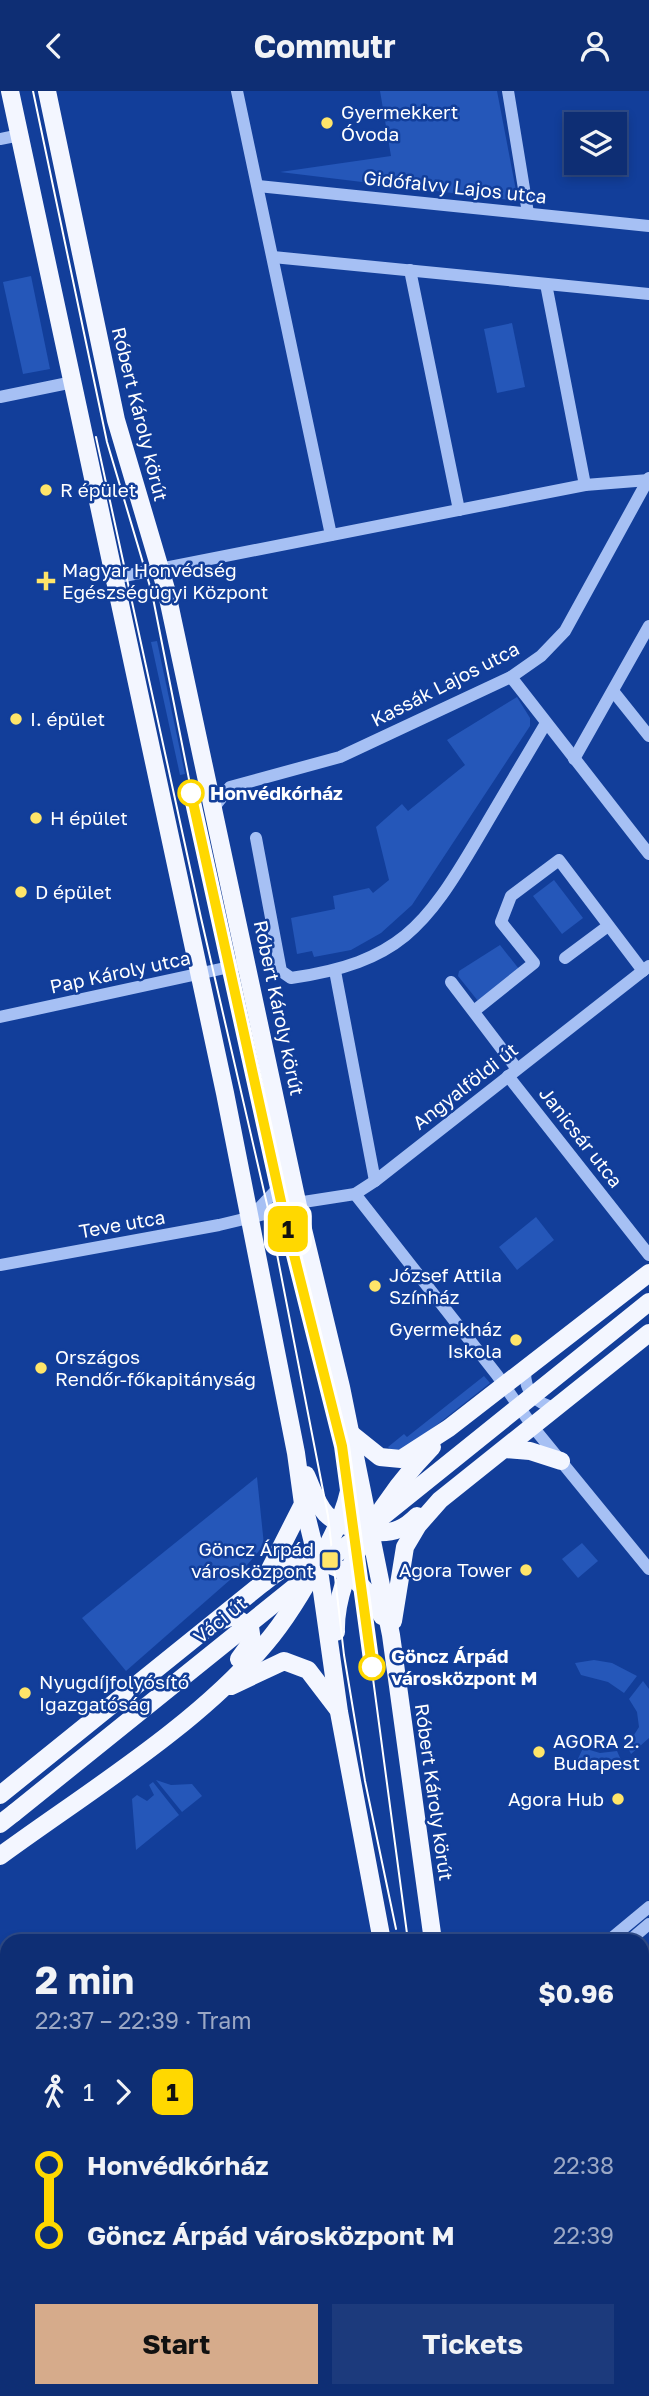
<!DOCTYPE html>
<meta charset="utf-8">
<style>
:root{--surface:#0e2e74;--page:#1c3a7c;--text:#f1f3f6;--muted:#9ba8c5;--line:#2e4a86;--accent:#d6ab8b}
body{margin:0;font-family:"Golos Text",sans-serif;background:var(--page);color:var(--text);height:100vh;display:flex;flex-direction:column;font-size:26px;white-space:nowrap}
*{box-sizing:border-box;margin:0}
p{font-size:23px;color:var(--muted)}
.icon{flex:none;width:38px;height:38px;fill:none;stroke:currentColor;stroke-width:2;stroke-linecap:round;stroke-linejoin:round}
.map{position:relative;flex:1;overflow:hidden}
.drawer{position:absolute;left:0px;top:1843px;width:649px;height:464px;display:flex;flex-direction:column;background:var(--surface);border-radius:21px 21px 0 0;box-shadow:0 4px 10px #0003,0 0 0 2px var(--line)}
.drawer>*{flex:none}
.badge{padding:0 14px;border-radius:10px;font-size:24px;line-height:46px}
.fabs{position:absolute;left:564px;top:21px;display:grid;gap:14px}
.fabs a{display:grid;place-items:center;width:63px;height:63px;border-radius:0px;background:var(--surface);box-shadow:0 4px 10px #0003,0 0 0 2px var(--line);font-size:35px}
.map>.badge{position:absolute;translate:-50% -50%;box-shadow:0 0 0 4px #fff}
.legs{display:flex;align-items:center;gap:10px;height:77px;padding:0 35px;font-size:23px}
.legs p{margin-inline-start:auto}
.headline{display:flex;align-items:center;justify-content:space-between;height:119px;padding:0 35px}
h1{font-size:38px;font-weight:700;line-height:52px}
.primary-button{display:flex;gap:14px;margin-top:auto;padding:14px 35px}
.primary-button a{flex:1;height:80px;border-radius:0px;background:var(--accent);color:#111;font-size:28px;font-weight:700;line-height:80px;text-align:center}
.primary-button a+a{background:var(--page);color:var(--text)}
ul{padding:0 35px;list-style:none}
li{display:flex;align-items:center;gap:24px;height:70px;font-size:26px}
li i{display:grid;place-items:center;width:10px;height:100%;margin:0 9px;background:currentColor}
li i::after{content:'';width:18px;height:18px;margin:-9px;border:5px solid;border-radius:50%;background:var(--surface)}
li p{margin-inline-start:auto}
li:first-child i{background:linear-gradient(#0000 50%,currentColor 0)}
li:last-child i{background:linear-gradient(currentColor 50%,#0000 0)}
header{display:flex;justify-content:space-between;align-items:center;height:91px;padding:0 35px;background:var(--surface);font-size:32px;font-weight:700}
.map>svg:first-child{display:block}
.green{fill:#2557b9}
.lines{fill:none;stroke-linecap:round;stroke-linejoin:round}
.minor{stroke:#a6c0f4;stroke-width:12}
.major{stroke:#f3f6ff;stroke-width:18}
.tram{stroke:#fff;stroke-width:2}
.major-bridge{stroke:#f3f6ff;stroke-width:18}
.line-1-casing{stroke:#fff;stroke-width:16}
.line-1{stroke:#ffd800;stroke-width:10}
.poi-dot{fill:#ffe569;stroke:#123e9a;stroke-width:2.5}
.stop-1-dot{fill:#fff;stroke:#ffd800;stroke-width:3.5}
.labels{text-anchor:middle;stroke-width:5;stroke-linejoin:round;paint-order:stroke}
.poi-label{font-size:19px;fill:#fff;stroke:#123e9a;text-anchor:start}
.street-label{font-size:19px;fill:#fff;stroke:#123e9a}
.stop-label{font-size:19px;font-weight:bold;fill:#fff;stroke:#123e9a;text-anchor:start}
</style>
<header><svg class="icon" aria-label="back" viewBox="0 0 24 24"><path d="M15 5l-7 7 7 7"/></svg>Commutr<svg class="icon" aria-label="person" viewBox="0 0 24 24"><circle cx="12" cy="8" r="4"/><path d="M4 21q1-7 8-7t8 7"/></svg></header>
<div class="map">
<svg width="649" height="2305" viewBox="0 0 649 2305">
<rect width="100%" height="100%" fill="#123e9a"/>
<g class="green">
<polygon points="380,0 497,0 518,110 280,81 391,65"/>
<polygon points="31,185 50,278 23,283 3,191"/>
<polygon points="512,232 525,296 497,302 484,238"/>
<polygon points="157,550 185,683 180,684 151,551"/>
<polygon points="517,606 530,627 530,635 412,814 381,842 351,859 314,866 312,860 297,863 291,827 335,818 333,805 369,797 373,802 389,789 376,736 402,713 408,720 465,674 447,649"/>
<polygon points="554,789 583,827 562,843 533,805"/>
<polygon points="500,854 519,878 478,910 458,885 459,880"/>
<polygon points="536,1126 554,1149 517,1179 499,1156"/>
<polygon points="484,1285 490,1292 396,1366 388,1356 404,1343 407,1346"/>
<polygon points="257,1386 264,1454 247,1474 126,1580 82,1527"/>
<polygon points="582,1452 598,1470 578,1487 562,1468"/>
<polygon points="594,1569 612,1572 637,1585 624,1602 608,1591 581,1584 575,1572"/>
<polygon points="643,1590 649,1598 649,1647 631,1663 627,1655 639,1636 637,1621 629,1608"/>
<path d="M583,1657L600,1662L617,1660L621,1669C606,1676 593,1675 577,1670Z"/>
<polygon points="156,1689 171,1694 192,1693 202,1705 182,1721"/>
<polygon points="153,1691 179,1724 136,1759 132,1708 137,1704 147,1710 154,1704 149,1694"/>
<polygon points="7,1860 7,1914 0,1906 0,1866"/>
<polygon points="649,2083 649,2150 642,2142 642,2088"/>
<polygon points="0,2199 7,2208 7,2266 0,2271"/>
<polygon points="326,2300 465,2300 467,2305 330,2305"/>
</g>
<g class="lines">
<g class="minor">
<polyline points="237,0 331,444"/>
<polyline points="508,0 528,122"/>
<polyline points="0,48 20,44"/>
<polyline points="258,95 649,135"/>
<polyline points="273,166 649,203"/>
<polyline points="410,179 459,419"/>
<polyline points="546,193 585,394"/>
<polyline points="0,306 73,291"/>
<polyline points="114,487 585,394 649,389"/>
<polyline points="511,586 649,763"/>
<polyline points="613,600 649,645"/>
<polyline points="574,668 649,535"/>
<polyline points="215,715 230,696 340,666 511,586 541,565 565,540 649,387"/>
<path d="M256,747L281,880L291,887C399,871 425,837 478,747C500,709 523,671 546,632"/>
<polyline points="565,867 608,835"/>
<polyline points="335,880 375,1090"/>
<polyline points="451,891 517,978"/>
<polyline points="474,920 534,872 501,831 511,805 559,769 643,880"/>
<polyline points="0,926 248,872"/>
<polyline points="508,985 649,1164"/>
<polyline points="355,1103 497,1284 533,1336 649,1478"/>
<polyline points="297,1112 355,1103 375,1090 649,875"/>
<polyline points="251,1126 278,1097 291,1074"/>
<polyline points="0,1174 219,1134 269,1122 283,1124 302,1134"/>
<path d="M525,1280C525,1302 535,1312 556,1317"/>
<polyline points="608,1850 649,1816"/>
<polyline points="629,1850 649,1833"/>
<polyline points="642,1889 649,1898"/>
<polyline points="642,2068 649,2063"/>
<polyline points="0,2095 7,2089"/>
<polyline points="642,2172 649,2180"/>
<polyline points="7,2305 17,2300"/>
</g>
<g class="major">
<polyline points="10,0 225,1002 296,1362 303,1413 263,1492"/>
<polyline points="47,0 116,329 166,498 302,1134 341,1296 391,1544 433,1850"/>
<polyline points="350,1342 380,1366 401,1368 449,1337 649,1182"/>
<polyline points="505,1358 530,1360 561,1370"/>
<path d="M306,1384C312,1397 316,1412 326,1423C341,1438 380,1446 399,1438C406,1435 412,1430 417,1425"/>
<polyline points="303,1411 318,1472 339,1621 382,1850"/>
<polyline points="393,1530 405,1456 418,1434 440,1409 649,1242"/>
<polyline points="218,1531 233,1525 250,1536 252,1550 239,1568"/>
<path d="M336,1541C334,1479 390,1399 432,1356"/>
<polyline points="231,1595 284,1570 308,1579 337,1617"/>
<path d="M0,1704L263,1492C271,1486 281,1478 291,1474C330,1459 367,1493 382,1525"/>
<polyline points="0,1733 14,1722"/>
<path d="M0,1765C86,1702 198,1634 266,1552C288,1526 305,1497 321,1467C336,1439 351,1410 352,1377"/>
<polyline points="497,2300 499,2305"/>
<polyline points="544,2300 547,2305"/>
</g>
<g class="tram">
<polyline points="33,0 107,351 152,502 216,824 283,1124 342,1355 408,1850"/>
<polyline points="96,346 201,827 269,1122 328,1425 344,1564 365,1690 396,1838"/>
<polyline points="514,2300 516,2305"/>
<polyline points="526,2300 529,2305"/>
</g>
<polyline class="major-bridge" points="14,1722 649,1211"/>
</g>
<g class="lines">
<g class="line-1-casing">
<polyline id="line-1" points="191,702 284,1124 342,1355 372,1576"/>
</g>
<use href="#line-1" class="line-1"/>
</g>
<g class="poi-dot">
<circle cx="327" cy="32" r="7"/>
<circle cx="46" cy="399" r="7"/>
<path d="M42.5 479.5h7v7h7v7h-7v7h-7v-7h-7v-7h7z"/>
<circle cx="16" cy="628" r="7"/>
<circle cx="36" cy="727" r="7"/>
<circle cx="21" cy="801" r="7"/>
<circle cx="375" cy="1195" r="7"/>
<circle cx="516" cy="1249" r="7"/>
<circle cx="41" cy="1277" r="7"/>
<rect x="321" y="1460" width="18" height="18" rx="3.5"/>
<circle cx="526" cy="1479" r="7"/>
<circle cx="25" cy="1602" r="7"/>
<circle cx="539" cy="1661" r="7"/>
<circle cx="618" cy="1708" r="7"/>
</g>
<g class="stop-1-dot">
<circle cx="191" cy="702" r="12"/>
<circle cx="372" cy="1576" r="12"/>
</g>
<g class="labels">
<g class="poi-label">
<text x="341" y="28">Gyermekkert<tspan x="341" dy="22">Óvoda</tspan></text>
<text x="60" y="406">R épület</text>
<text x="62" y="486">Magyar Honvédség<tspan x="62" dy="22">Egészségügyi Központ</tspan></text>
<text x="30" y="635">I. épület</text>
<text x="50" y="734">H épület</text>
<text x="35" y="808">D épület</text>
<text x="389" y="1191">József Attila<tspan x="389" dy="22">Színház</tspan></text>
<text x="502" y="1245" text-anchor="end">Gyermekház<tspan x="502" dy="22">Iskola</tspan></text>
<text x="55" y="1273">Országos<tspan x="55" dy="22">Rendőr-főkapitányság</tspan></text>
<text x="314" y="1465" text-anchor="end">Göncz Árpád<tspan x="314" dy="22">városközpont</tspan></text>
<text x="512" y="1486" text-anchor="end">Agora Tower</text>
<text x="39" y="1598">Nyugdíjfolyósító<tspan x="39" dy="22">Igazgatóság</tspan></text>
<text x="553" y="1657">AGORA 2.<tspan x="553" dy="22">Budapest</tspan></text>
<text x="604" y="1715" text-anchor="end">Agora Hub</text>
</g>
<g class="street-label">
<text transform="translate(455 96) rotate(6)" y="7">Gidófalvy Lajos utca</text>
<text transform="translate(140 323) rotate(76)" y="7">Róbert Károly körút</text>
<text transform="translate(445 593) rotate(-27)" y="7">Kassák Lajos utca</text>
<text transform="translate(120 881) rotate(-12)" y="7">Pap Károly utca</text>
<text transform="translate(279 917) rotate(78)" y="7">Róbert Károly körút</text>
<text transform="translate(465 995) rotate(-38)" y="7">Angyalföldi út</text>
<text transform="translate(581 1046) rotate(52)" y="7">Janicsár utca</text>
<text transform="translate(122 1133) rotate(-10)" y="7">Teve utca</text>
<text transform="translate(220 1529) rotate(-39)" y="7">Váci út</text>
<text transform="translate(434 1701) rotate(82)" y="7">Róbert Károly körút</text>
</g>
<g class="stop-label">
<text x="210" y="709">Honvédkórház</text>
<text x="391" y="1572">Göncz Árpád<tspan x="391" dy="22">városközpont M</tspan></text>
</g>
</g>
</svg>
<div class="fabs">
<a><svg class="icon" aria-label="layers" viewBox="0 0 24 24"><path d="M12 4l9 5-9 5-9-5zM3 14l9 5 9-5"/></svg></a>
</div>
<b class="badge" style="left:288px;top:1138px;background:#ffd800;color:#111">1</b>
<section class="drawer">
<div class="headline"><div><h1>2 min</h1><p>22:37 – 22:39 · Tram</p></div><b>$0.96</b></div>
<div class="legs"><svg class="icon" aria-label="walk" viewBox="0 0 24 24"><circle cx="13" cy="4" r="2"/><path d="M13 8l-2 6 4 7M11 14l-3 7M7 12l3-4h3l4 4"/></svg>1<svg class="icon" aria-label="forward" viewBox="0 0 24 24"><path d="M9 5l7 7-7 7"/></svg><b class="badge" style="background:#ffd800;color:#111">1</b></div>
<ul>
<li><i style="color:#ffd800"></i><b>Honvédkórház</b><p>22:38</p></li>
<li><i style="color:#ffd800"></i><b>Göncz Árpád városközpont M</b><p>22:39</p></li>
</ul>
<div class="primary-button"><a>Start</a><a>Tickets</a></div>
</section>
</div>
